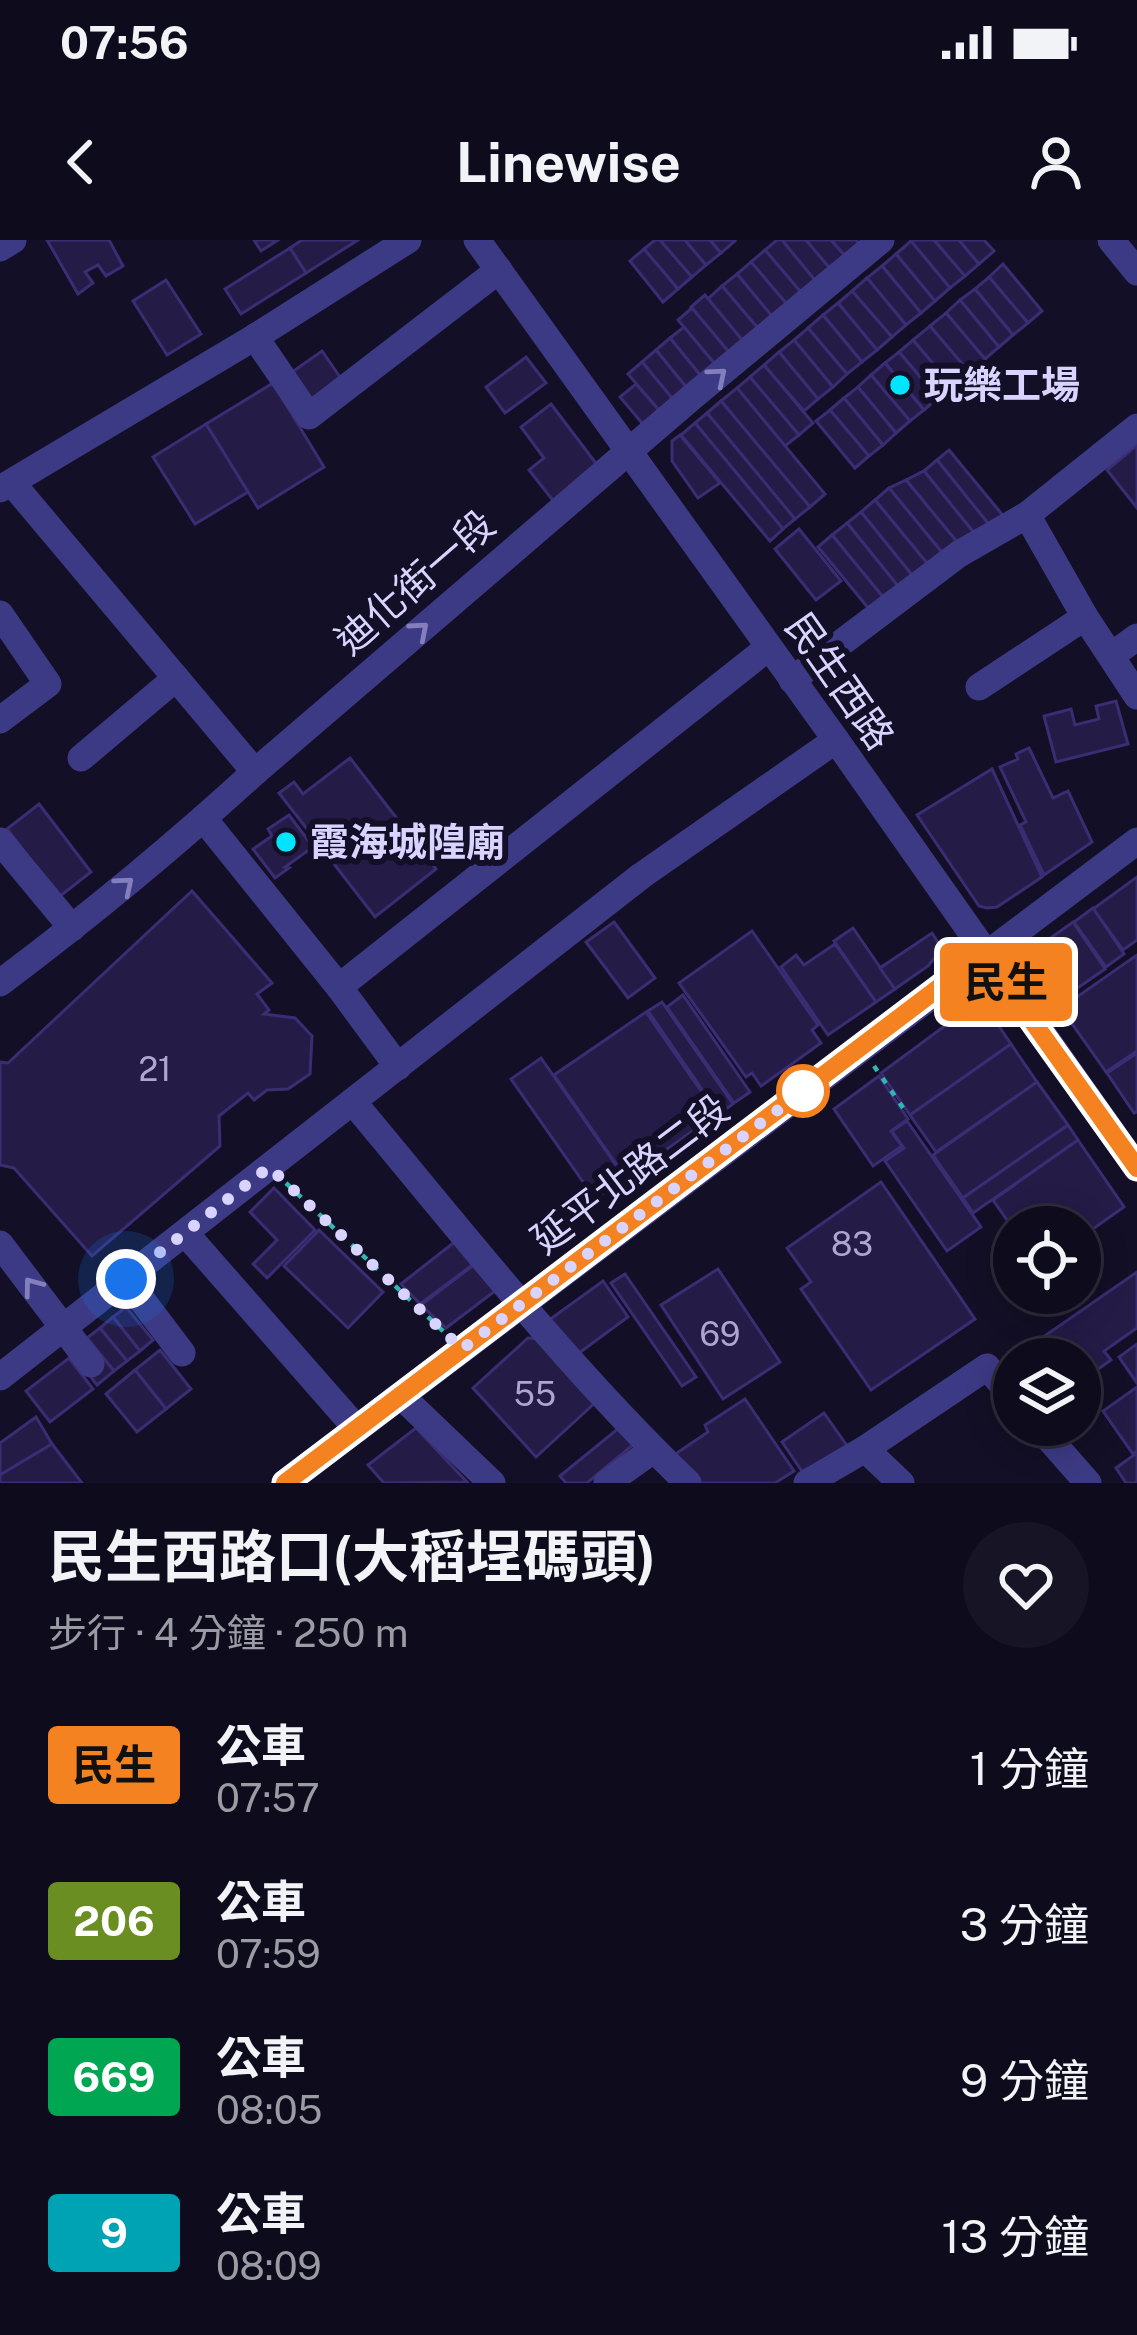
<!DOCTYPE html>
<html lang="zh-TW">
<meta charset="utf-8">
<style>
:root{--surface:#0e0b1c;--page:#171425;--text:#f1f3f6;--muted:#9b9ba3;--line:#2e2b3b}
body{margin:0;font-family:"Public Sans","Noto Sans TC",sans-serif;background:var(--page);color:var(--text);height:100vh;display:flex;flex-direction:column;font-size:45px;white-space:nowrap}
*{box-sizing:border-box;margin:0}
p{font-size:39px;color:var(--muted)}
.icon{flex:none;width:66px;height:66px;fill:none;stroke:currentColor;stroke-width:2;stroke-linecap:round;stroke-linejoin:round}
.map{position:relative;height:1243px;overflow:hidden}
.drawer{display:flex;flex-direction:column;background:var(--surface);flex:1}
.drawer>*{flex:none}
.badge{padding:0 24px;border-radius:9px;font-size:42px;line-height:78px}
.buttons{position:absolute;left:993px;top:966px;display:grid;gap:24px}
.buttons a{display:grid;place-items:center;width:108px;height:108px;border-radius:50%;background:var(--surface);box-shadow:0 6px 30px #0003,0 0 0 3px var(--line);font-size:60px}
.you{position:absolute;width:60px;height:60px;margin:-30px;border:9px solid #fff;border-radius:50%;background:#1a73e8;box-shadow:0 0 0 18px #1a73e833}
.map>.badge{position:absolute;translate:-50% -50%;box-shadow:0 0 0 6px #fff}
.round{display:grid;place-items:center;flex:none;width:126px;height:126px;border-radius:63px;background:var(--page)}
.overview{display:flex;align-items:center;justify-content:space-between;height:204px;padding:0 48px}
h1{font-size:57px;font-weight:700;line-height:90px}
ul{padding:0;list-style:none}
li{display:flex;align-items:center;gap:36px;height:156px;padding:0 48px}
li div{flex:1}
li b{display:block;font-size:45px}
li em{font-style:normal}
li .badge{min-width:132px;font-weight:700;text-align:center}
.status{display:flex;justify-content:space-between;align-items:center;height:84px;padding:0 60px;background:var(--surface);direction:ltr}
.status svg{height:33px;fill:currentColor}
header{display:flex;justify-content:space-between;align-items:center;height:156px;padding:0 48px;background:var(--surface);font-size:54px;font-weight:700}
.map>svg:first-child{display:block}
.building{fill:#241b47;stroke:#3b2d73;stroke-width:3}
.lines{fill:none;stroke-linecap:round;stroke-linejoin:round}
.path{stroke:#2fb8b0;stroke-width:4.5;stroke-dasharray:6 9;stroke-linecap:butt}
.minor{stroke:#3d3a85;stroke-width:27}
.oneway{stroke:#837fbc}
.line-casing{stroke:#fff;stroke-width:27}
.line{stroke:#f58220;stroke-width:18}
.walk{stroke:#d9d4ff;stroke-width:12;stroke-dasharray:0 21.6}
.poi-dot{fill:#00e5ff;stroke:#130f26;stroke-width:4.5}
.stop-dot{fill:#fff;stroke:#f58220;stroke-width:6}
.labels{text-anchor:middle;stroke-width:12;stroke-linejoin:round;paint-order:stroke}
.number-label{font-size:33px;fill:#aca6d1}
.poi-label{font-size:39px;font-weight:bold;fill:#d9d4ff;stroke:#130f26;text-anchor:start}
.street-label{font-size:39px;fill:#d9d4ff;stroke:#130f26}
</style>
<div class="status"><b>07:56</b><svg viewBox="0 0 49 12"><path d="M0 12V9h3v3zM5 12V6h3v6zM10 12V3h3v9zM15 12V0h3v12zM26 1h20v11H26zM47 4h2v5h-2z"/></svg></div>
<header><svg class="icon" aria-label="back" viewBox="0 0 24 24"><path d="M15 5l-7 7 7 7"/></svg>Linewise<svg class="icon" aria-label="person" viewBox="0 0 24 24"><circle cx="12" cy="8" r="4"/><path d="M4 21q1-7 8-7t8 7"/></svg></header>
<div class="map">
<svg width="1137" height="1243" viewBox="0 0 1137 1243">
<rect width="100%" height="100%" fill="#130f26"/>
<g class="building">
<polygon points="47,0 109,0 123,26 106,36 98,25 85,32 93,43 78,54"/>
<polygon points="254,0 278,0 261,11"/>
<polygon points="302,0 358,0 306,33 290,8"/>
<polygon points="655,0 660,0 692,37 678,49 644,9"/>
<polygon points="660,0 685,0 706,25 692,37"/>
<polygon points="685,0 710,0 721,13 706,25"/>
<polygon points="710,0 734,0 735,1 721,13"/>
<polygon points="777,0 782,0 819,45 805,57 765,10"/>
<polygon points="782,0 806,0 834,33 819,45"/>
<polygon points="806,0 831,0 849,20 834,33"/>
<polygon points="831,0 856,0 863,8 849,20"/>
<polygon points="913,0 934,0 965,36 950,48 911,1"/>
<polygon points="934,0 959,0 979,24 965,36"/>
<polygon points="959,0 984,0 994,11 979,24"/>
<polygon points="911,1 950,48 935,61 896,14"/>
<polygon points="290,8 306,33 241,74 225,49"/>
<polygon points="644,9 678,49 663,62 630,21"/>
<polygon points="765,10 805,57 791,69 751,22"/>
<polygon points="896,14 935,61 921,73 882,26"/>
<polygon points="751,22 791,69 776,81 737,34"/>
<polygon points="1003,24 1042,71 1028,83 989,37"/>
<polygon points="882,26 921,73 906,85 867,38"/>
<polygon points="737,34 776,81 762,93 722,46"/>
<polygon points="989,37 1028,83 1013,95 975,49"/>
<polygon points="867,38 906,85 892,97 852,51"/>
<polygon points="166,40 201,94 167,115 133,61"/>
<polygon points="722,46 762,93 747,106 708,59"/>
<polygon points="975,49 1013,95 999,107 960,60"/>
<polygon points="852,51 892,97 877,110 838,63"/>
<polygon points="705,55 747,106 733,117 691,67"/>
<polygon points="960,60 999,107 985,119 946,73"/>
<polygon points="838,63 877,110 862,122 823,75"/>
<polygon points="692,68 733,117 719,129 678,80"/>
<polygon points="946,73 985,119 969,132 930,86"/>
<polygon points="823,75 862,122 847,134 808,88"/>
<polygon points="930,86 969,132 952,146 913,100"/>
<polygon points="684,87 719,129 705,141 670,98"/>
<polygon points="808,88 847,134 833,147 794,100"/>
<polygon points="670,98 705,141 691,153 656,110"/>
<polygon points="794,100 833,147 818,159 779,112"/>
<polygon points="913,100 952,146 938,158 899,112"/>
<polygon points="656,110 691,153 677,164 642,122"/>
<polygon points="322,111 349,150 309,177 282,139"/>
<polygon points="779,112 818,159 804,171 764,125"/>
<polygon points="899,112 938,158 924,170 885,123"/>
<polygon points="526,117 546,143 505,173 486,147"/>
<polygon points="642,122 677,164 664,176 628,134"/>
<polygon points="885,123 924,170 910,181 871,135"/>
<polygon points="764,125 813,183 799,195 750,137"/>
<polygon points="871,135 910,181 896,193 858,147"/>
<polygon points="750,137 799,195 785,206 737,148"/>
<polygon points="273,143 324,227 258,268 206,184"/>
<polygon points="636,144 664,176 642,183 620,157"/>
<polygon points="858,147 896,193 883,205 844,158"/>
<polygon points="737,148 825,254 810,267 721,161"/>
<polygon points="844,158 883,205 869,216 830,170"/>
<polygon points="721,161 810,267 795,279 707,173"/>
<polygon points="551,164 595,222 595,239 558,267 529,230 544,218 521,187"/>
<polygon points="830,170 869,216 855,228 816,181"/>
<polygon points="707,173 795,279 783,289 695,183"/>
<polygon points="695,183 783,289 770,301 681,195"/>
<polygon points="206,184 248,252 195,284 153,217"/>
<polygon points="680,195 720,243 698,258 672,221 672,201"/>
<polygon points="1137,205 1137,268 1107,230"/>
<polygon points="949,210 1010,284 995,292 937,220"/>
<polygon points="937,220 995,292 979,299 924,231"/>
<polygon points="924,231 979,299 962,308 906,240"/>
<polygon points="906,240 962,308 945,316 889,248"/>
<polygon points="889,248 945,316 931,328 875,260"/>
<polygon points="875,260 931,328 916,340 861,272"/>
<polygon points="861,272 916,340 902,351 847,283"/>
<polygon points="847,283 902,351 888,363 832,295"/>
<polygon points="799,289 841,341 816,360 775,309"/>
<polygon points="832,295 888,363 874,375 818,307"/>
<polygon points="1116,461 1128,504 1056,522 1044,476 1071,469 1075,485 1099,479 1096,466"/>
<polygon points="1029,508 1053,558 1068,551 1092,602 1044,635 1020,585 1026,582 1000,527 1018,519 1016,514"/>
<polygon points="350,518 436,629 375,677 279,553 294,542 303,554"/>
<polygon points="992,529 1042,637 997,667 987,668 979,666 917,575"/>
<polygon points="39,564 91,632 59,657 7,589"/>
<polygon points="289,575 313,607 285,627 289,628 275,638 253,609 272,596 268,589"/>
<polygon points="1137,637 1137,700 1123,710 1093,669"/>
<polygon points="192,651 272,743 257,754 269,770 264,774 295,778 312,796 310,834 288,849 267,850 254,860 248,853 219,876 220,906 92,1016 14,928 0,925 0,822 8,823"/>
<polygon points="1093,668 1124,714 1106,727 1074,682"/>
<polygon points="614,682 655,738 628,758 586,702"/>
<polygon points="1073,682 1105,729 1053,765 1031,734 1035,709"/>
<polygon points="853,688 895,749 876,762 834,701"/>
<polygon points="752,691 818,785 812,790 821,803 761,846 752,833 746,837 679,743"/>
<polygon points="932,693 939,704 938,714 928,726 895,749 880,728"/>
<polygon points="835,704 876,762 828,795 781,727 796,715 804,725"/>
<polygon points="1137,715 1137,811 1106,832 1061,768"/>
<polygon points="683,755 750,852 734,863 667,767"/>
<polygon points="662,762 733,864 719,874 648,771"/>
<polygon points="969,768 990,773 1011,804 910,875 881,833"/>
<polygon points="646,772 717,874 626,938 554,835"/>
<polygon points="1011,804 1037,842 936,912 910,875"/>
<polygon points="1137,813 1137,872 1134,873 1107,833"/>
<polygon points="541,818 625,938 595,959 511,839"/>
<polygon points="879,836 908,879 891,891 902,906 873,926 834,869"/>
<polygon points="1037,842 1068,885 963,958 933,915"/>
<polygon points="907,881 981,987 947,1011 885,921 904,908 892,891"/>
<polygon points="1068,885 1078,900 973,973 963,958"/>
<polygon points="1078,900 1124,967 1080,998 1080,987 1014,987 1014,990 993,960"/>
<polygon points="881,942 975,1079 871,1150 801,1049 811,1042 787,1008"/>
<polygon points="274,948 315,990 267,1038 253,1024 277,1000 250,972"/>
<polygon points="319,990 383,1052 348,1088 284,1026"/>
<polygon points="457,1000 475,1023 420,1064 401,1044"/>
<polygon points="475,1024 495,1051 446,1088 421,1065"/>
<polygon points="718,1029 780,1122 723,1159 661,1065"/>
<polygon points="1137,1032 1137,1088 1104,1111 1111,1120 1080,1142 1080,1119 1052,1119 1039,1100"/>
<polygon points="625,1034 696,1137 682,1146 611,1043"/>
<polygon points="603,1041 628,1077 575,1116 545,1083"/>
<polygon points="126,1067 153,1100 140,1111 113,1077"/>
<polygon points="113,1077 140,1111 127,1121 100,1088"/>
<polygon points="100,1088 127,1121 114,1131 87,1098"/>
<polygon points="87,1098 114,1131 97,1145 71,1111"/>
<polygon points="528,1098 541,1099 597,1161 536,1217 473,1148"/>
<polygon points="1137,1104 1137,1143 1119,1117"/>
<polygon points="160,1110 191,1149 166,1169 135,1130"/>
<polygon points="69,1118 93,1149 50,1182 26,1151"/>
<polygon points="135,1130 166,1169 137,1192 106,1154"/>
<polygon points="1137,1147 1137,1211 1133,1214 1103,1171"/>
<polygon points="745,1159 794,1231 775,1243 689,1243 668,1219 708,1192 705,1185"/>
<polygon points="824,1173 855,1217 810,1243 782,1202"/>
<polygon points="36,1177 52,1204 0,1235 0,1203"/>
<polygon points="625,1183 639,1200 587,1243 566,1243 560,1236"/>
<polygon points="416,1188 467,1242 384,1243 368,1225"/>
<polygon points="52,1204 82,1243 0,1243 0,1235"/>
<polygon points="1137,1213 1137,1243 1126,1243 1116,1228"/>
</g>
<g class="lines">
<g class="path">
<polyline points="874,826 908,875"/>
<polyline points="286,943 444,1092"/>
</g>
<g class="minor">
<polyline points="477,0 836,500 1137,928"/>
<polyline points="1111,0 1137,32"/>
<polyline points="0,8 13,0"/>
<polyline points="255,97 309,176 499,30"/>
<polyline points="12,243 255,532"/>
<polyline points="0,249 255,97 408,0"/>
<polyline points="1027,275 1085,377 1137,456"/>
<polyline points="0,374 48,444 0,480"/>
<polyline points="1111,416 1137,397"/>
<polyline points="792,440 959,314 1027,275 1137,187"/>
<polyline points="979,447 1085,377"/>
<polyline points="81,518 176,438"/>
<polyline points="204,579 339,747 398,827"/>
<polyline points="0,601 72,688"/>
<path d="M0,743C88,677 173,607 255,532L692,157L881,0"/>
<polyline points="339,747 769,407"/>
<path d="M353,862C461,991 566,1126 688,1243"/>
<polyline points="186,994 357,1189"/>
<polyline points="0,1004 91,1124"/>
<polyline points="126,1039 182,1113"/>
<polyline points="0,1137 641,636 836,500"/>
<polyline points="401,1156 492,1243"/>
<polyline points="1037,1185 1088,1243"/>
<polyline points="865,1209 901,1243"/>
<polyline points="285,1243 1137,601"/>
<polyline points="607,1243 653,1210"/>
<polyline points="807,1243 865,1209 987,1127 1014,1158"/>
</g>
</g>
<defs><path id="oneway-chevron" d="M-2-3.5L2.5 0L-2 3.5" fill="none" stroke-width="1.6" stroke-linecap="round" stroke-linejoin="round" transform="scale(3)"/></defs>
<g class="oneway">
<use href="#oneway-chevron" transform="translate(718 136) rotate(-40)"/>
<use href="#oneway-chevron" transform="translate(420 390) rotate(-41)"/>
<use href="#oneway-chevron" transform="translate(125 645) rotate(-40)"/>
<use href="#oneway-chevron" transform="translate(32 1046) rotate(-127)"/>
</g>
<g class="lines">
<g class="line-casing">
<polyline id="line" points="285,1243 957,734 986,716 1137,928"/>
</g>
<use href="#line" class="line"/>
<polyline class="walk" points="126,1039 269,927 462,1109 803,851"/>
</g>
<g class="poi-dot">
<circle cx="900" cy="145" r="12"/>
<circle cx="286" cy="602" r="12"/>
</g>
<circle class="stop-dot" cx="803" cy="851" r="24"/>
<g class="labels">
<g class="number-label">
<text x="155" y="841">21</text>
<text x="852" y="1016">83</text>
<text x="720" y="1106">69</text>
<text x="535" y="1166">55</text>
</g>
<g class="poi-label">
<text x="924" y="159">玩樂工場</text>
<text x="310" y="616">霞海城隍廟</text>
</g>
<g class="street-label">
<text transform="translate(415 342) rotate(-41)" y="14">迪化街一段</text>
<text transform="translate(840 441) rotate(55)" y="14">民生西路</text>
<text transform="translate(630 934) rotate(-37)" y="14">延平北路二段</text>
</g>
</g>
</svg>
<div class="buttons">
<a><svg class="icon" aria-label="locate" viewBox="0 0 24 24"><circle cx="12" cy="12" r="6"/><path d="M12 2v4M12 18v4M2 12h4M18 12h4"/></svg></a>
<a><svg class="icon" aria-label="layers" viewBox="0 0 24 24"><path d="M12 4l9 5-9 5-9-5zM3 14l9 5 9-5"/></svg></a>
</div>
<div class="you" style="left:126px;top:1039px"></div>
<b class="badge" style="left:1006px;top:742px;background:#f58220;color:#111">民生</b>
</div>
<section class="drawer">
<div class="overview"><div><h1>民生西路口(大稻埕碼頭)</h1><p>步行 · 4 分鐘 · 250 m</p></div><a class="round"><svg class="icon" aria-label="heart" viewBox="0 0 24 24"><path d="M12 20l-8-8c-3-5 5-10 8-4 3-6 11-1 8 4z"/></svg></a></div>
<ul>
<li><span class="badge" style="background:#f58220;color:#111">民生</span><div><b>公車</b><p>07:57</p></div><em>1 分鐘</em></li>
<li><span class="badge" style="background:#6b8e23;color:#fff">206</span><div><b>公車</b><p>07:59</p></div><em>3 分鐘</em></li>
<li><span class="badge" style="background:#00a651;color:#fff">669</span><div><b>公車</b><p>08:05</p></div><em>9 分鐘</em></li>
<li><span class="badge" style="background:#00a3b4;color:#fff">9</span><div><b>公車</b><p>08:09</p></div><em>13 分鐘</em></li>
</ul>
</section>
